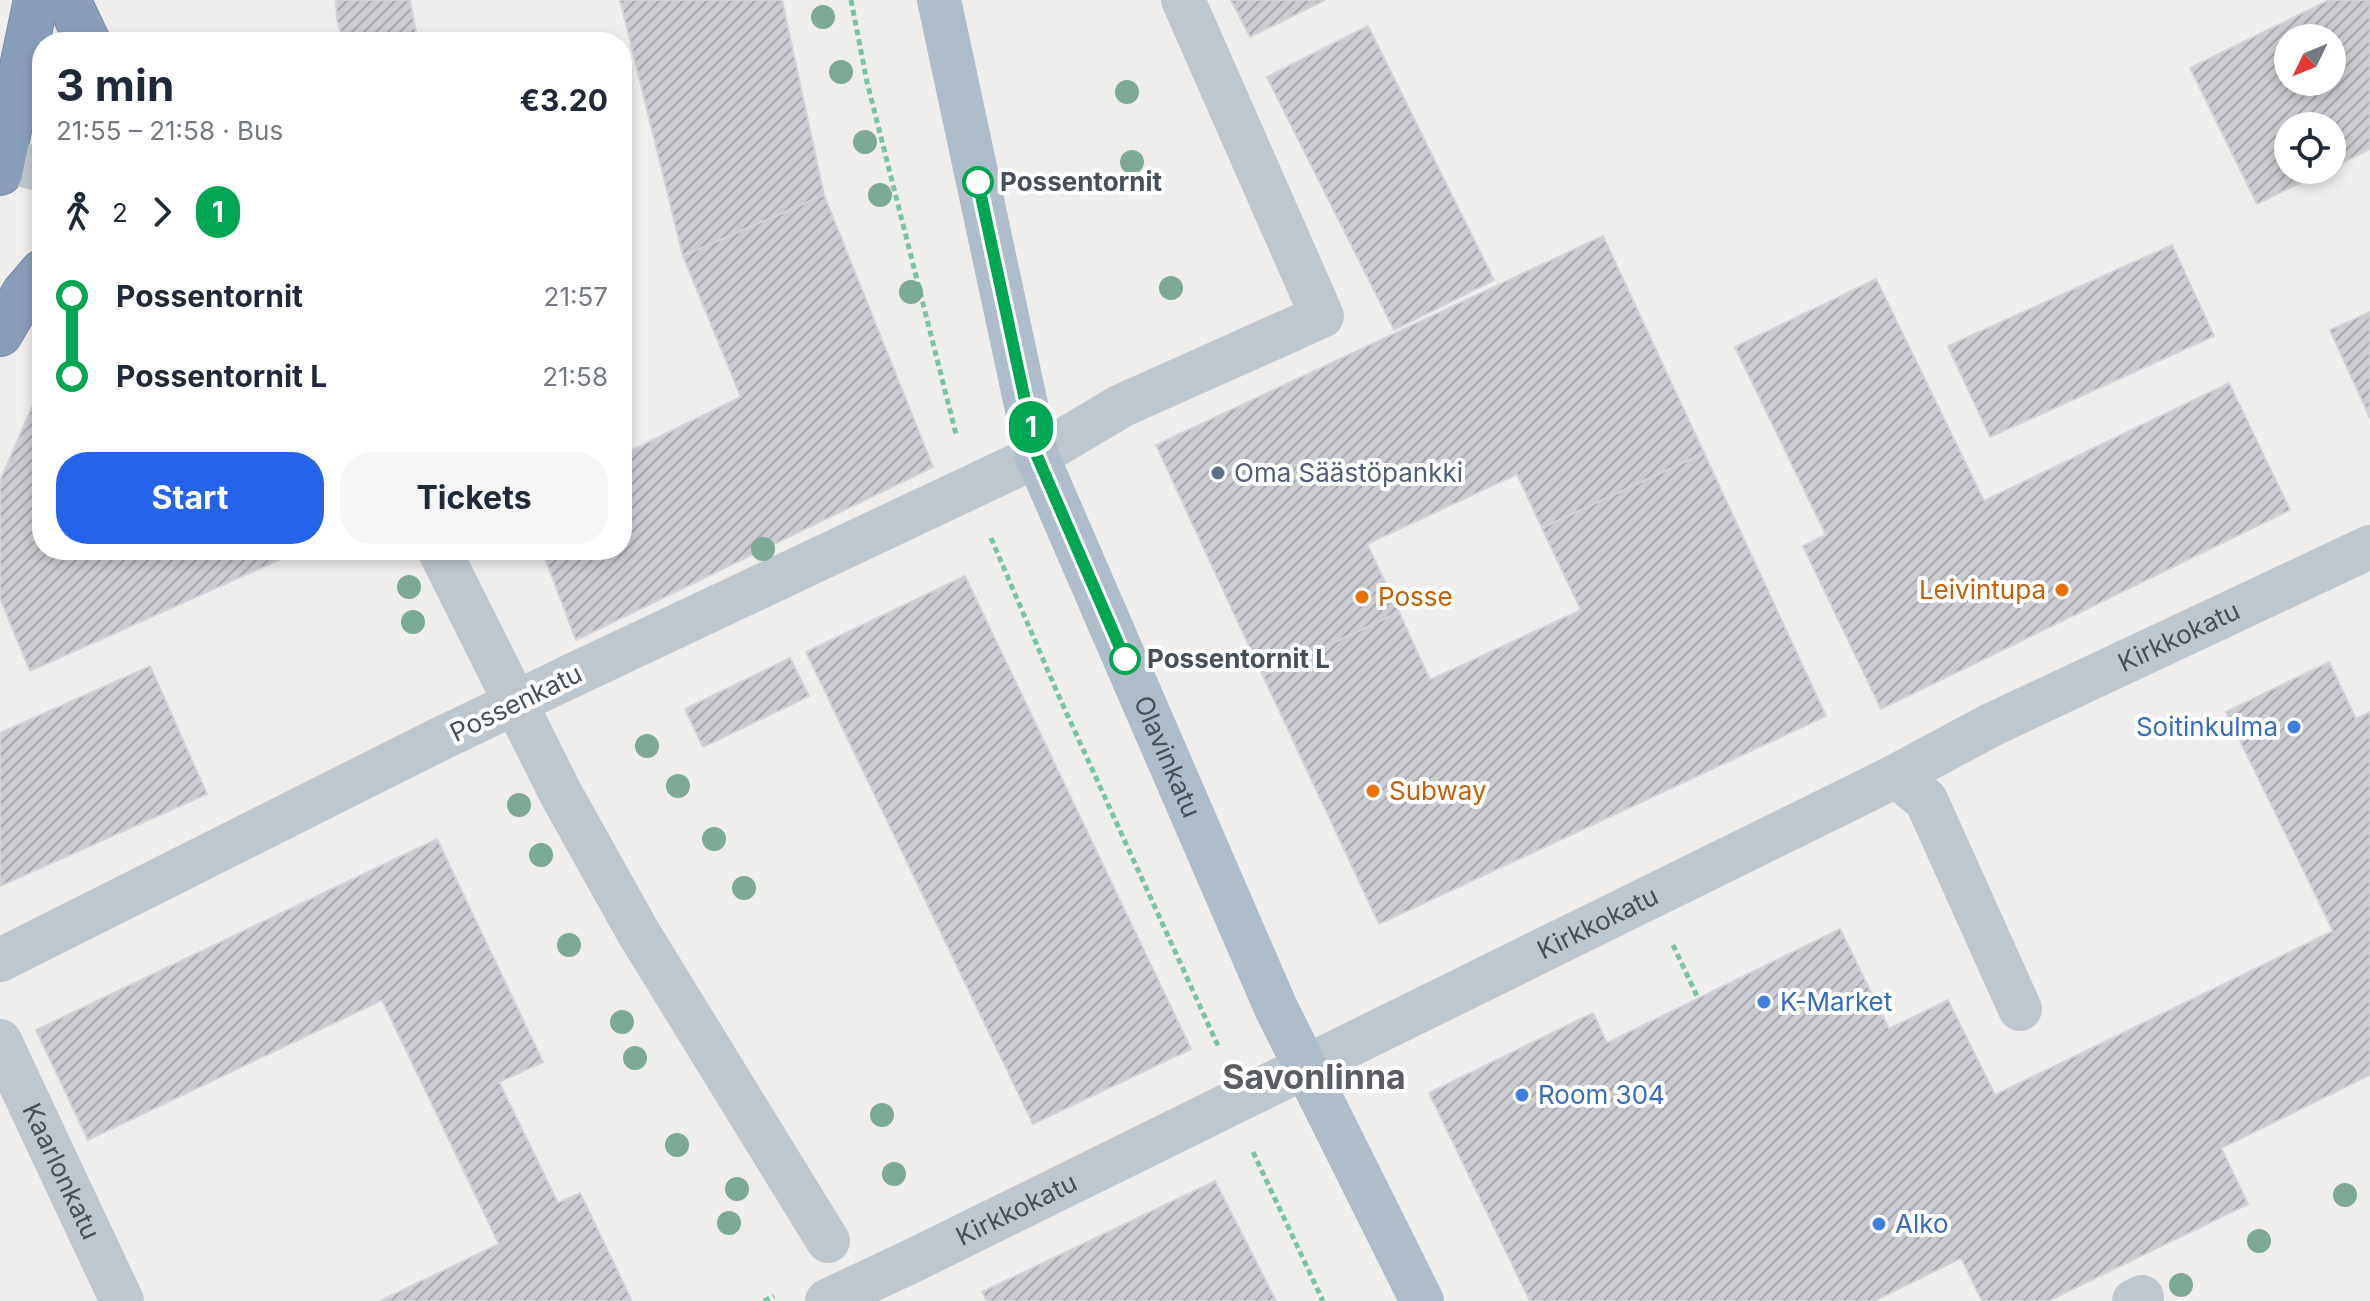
<!DOCTYPE html>
<meta charset="utf-8">
<style>
:root{--surface:#fff;--page:#f6f6f7;--text:#1f2937;--muted:#747a83;--accent:#2563eb}
body{margin:0;font-family:Inter,sans-serif;background:var(--page);color:var(--text);height:100vh;display:flex;flex-direction:column;font-size:30px;white-space:nowrap}
*{box-sizing:border-box;margin:0}
p{font-size:26px;color:var(--muted)}
.icon{flex:none;width:44px;height:44px;fill:none;stroke:currentColor;stroke-width:2;stroke-linecap:round;stroke-linejoin:round}
.map{position:relative;flex:1;overflow:hidden}
.side{position:absolute;left:32px;top:32px;width:600px;height:528px;display:flex;flex-direction:column;background:var(--surface);border-radius:32px;box-shadow:0 4px 12px #0003}
.side>*{flex:none}
.badge{padding:0 16px;border-radius:26px;font-size:28px;line-height:52px}
.needle{width:52px;rotate:227deg}
.buttons{position:absolute;left:2274px;top:24px;display:grid;gap:16px}
.buttons a{display:grid;place-items:center;width:72px;height:72px;border-radius:50%;background:var(--surface);box-shadow:0 4px 12px #0003;font-size:40px}
.map>.badge{position:absolute;translate:-50% -50%;box-shadow:0 0 0 4px #fff}
.legs{display:flex;align-items:center;gap:12px;height:88px;padding:0 24px;font-size:26px}
.legs p{margin-inline-start:auto}
.head{display:flex;align-items:center;justify-content:space-between;height:136px;padding:0 24px}
h1{font-size:44px;font-weight:700;line-height:60px}
.primary-button{display:flex;gap:16px;margin-top:auto;padding:16px 24px}
.primary-button a{flex:1;height:92px;border-radius:32px;background:var(--accent);color:#fff;font-size:32px;font-weight:700;line-height:92px;text-align:center}
.primary-button a+a{background:var(--page);color:var(--text)}
ul{padding:0 24px;list-style:none}
li{display:flex;align-items:center;gap:28px;height:80px;font-size:30px}
li i{display:grid;place-items:center;width:12px;height:100%;margin:0 10px;background:currentColor}
li i::after{content:'';width:20px;height:20px;margin:-10px;border:6px solid;border-radius:50%;background:var(--surface)}
li p{margin-inline-start:auto}
li:first-child i{background:linear-gradient(#0000 50%,currentColor 0)}
li:last-child i{background:linear-gradient(currentColor 50%,#0000 0)}
.map>svg:first-child{display:block}
.building{fill:url(#building-hatch);stroke:#d1d3d8;stroke-width:2;fill-rule:evenodd}
.lines{fill:none;stroke-linecap:round;stroke-linejoin:round}
.highway-casing{stroke:#748aa4;stroke-width:46}
.path{stroke:#79c5a2;stroke-width:5;stroke-dasharray:6 4;stroke-linecap:butt}
.minor{stroke:#bfc7ce;stroke-width:44}
.major{stroke:#afbcca;stroke-width:44}
.highway{stroke:#899eb8;stroke-width:44}
.path-bridge{stroke:#79c5a2;stroke-width:5;stroke-dasharray:6 4;stroke-linecap:butt}
.minor-bridge{stroke:#bfc7ce;stroke-width:44}
.tree{fill:#7caa94}
.line-1-casing{stroke:#fff;stroke-width:18}
.line-1{stroke:#00a651;stroke-width:12}
.stop-1-dot{fill:#fff;stroke:#00a651;stroke-width:4}
.service-dot{fill:#5c6f8a;stroke:#fff;stroke-width:3}
.food-dot{fill:#e8710a;stroke:#fff;stroke-width:3}
.shop-dot{fill:#3f7fe0;stroke:#fff;stroke-width:3}
.labels{text-anchor:middle;stroke-width:8;stroke-linejoin:round;paint-order:stroke}
.stop-label{font-size:26px;font-weight:bold;fill:#475059;stroke:#fff;text-anchor:start}
.service-label{font-size:26px;fill:#4e5e75;stroke:#fff;text-anchor:start}
.food-label{font-size:26px;fill:#c56008;stroke:#fff;text-anchor:start}
.street-label{font-size:26px;fill:#475059;stroke:#fff}
.shop-label{font-size:26px;fill:#366cbe;stroke:#fff;text-anchor:start}
.district-label{font-size:34px;font-weight:bold;fill:#5a5d61;stroke:#fff}
</style>
<div class="map">
<svg width="2370" height="1301" viewBox="0 0 2370 1301">
<defs>
<pattern id="building-hatch" width="6" height="6" patternUnits="userSpaceOnUse" patternTransform="scale(2)"><rect width="6" height="6" fill="#caccd1"/><path d="M-1 1l2-2M0 6l6-6M5 7l2-2" fill="none" stroke="#a6a8ad"/></pattern>
</defs>
<rect width="100%" height="100%" fill="#f0eded"/>
<g class="building">
<polygon points="336,0 410,0 418,42 344,42 337,20"/>
<polygon points="620,0 782,0 824,195 683,256"/>
<polygon points="1231,0 1325,0 1250,37"/>
<path d="M2329,0H2370V149L2332,168V126H2288V170H2327L2257,204L2190,68ZM2288,38H2332V82H2288Z"/>
<polygon points="1368,26 1494,280 1394,330 1267,77"/>
<polygon points="824,195 933,467 576,640 542,550 622,550 622,455 741,397 683,256"/>
<polygon points="1603,236 1704,453 1542,528 1517,474 1367,544 1399,612 1263,676 1156,445"/>
<polygon points="2172,245 2214,336 1990,437 1948,346"/>
<polygon points="1876,279 1984,501 2229,383 2290,510 1881,709 1803,546 1826,535 1735,347"/>
<polygon points="2370,312 2370,418 2330,330"/>
<polygon points="42,384 42,550 301,550 30,671 0,598 0,481"/>
<polygon points="1704,453 1826,716 1379,924 1263,676 1399,612 1430,680 1581,610 1542,528"/>
<polygon points="965,576 1191,1049 1033,1124 806,652"/>
<polygon points="790,658 809,696 703,747 685,709"/>
<polygon points="2329,662 2356,719 2370,712 2370,1075 2221,1148 2248,1204 2048,1301 1982,1301 1961,1258 1874,1301 1530,1301 1429,1093 1593,1013 1607,1043 1840,929 1889,1029 1948,1000 1995,1095 2333,931 2226,712"/>
<polygon points="150,666 207,794 0,886 0,733"/>
<polygon points="437,839 543,1062 499,1082 558,1203 580,1193 632,1301 380,1301 499,1244 382,1000 88,1140 36,1030"/>
<polygon points="1215,1181 1276,1301 987,1301 982,1292"/>
</g>
<g class="lines">
<g class="highway-casing">
<g id="highway">
<polyline points="68,0 88,42"/>
<polyline points="0,173 36,0"/>
<polyline points="0,334 24,293 42,272"/>
</g>
</g>
<g class="path">
<polyline points="851,0 867,82 956,434"/>
<polyline points="991,538 1057,692 1219,1048"/>
<polyline points="1673,945 1698,998"/>
<polyline points="1253,1152 1323,1301"/>
</g>
<g class="minor">
<polyline points="0,159 42,170"/>
<polyline points="439,550 561,794 638,932 828,1241"/>
<polyline points="571,676 1037,456 1121,406 1322,316 1183,0"/>
<polyline points="1896,776 1926,800 2020,1009"/>
<polyline points="0,960 438,740"/>
<path id="s1" d="M0,1041L122,1301"/>
<path id="s2" d="M916,1259L1896,776L1991,725L2370,547"/>
<polyline points="2134,1301 2142,1297"/>
</g>
<path class="major" id="s3" d="M939,0L1037,456L1276,1008L1422,1301"/>
<use href="#highway" class="highway"/>
<polyline class="path-bridge" points="764,1301 774,1296"/>
<g class="minor-bridge">
<polyline points="438,740 571,676"/>
<polyline points="827,1301 916,1259"/>
</g>
</g>
<g class="tree">
<circle cx="823" cy="17" r="12"/>
<circle cx="841" cy="72" r="12"/>
<circle cx="1127" cy="92" r="12"/>
<circle cx="865" cy="142" r="12"/>
<circle cx="1132" cy="162" r="12"/>
<circle cx="880" cy="195" r="12"/>
<circle cx="1171" cy="288" r="12"/>
<circle cx="911" cy="292" r="12"/>
<circle cx="763" cy="549" r="12"/>
<circle cx="409" cy="587" r="12"/>
<circle cx="413" cy="622" r="12"/>
<circle cx="647" cy="746" r="12"/>
<circle cx="678" cy="786" r="12"/>
<circle cx="519" cy="805" r="12"/>
<circle cx="714" cy="839" r="12"/>
<circle cx="541" cy="855" r="12"/>
<circle cx="744" cy="888" r="12"/>
<circle cx="569" cy="945" r="12"/>
<circle cx="622" cy="1022" r="12"/>
<circle cx="635" cy="1058" r="12"/>
<circle cx="882" cy="1115" r="12"/>
<circle cx="677" cy="1145" r="12"/>
<circle cx="894" cy="1174" r="12"/>
<circle cx="737" cy="1189" r="12"/>
<circle cx="2345" cy="1195" r="12"/>
<circle cx="729" cy="1223" r="12"/>
<circle cx="2259" cy="1241" r="12"/>
<circle cx="2181" cy="1285" r="12"/>
</g>
<g class="lines">
<g class="line-1-casing">
<polyline id="line-1" points="978,182 1037,456 1125,659"/>
</g>
<use href="#line-1" class="line-1"/>
</g>
<g class="stop-1-dot">
<circle cx="978" cy="182" r="14"/>
<circle cx="1125" cy="659" r="14"/>
</g>
<circle class="service-dot" cx="1218" cy="473" r="8"/>
<g class="food-dot">
<circle cx="2062" cy="590" r="8"/>
<circle cx="1362" cy="597" r="8"/>
<circle cx="1373" cy="791" r="8"/>
</g>
<g class="shop-dot">
<circle cx="2294" cy="727" r="8"/>
<circle cx="1764" cy="1002" r="8"/>
<circle cx="1522" cy="1095" r="8"/>
<circle cx="1879" cy="1224" r="8"/>
</g>
<g class="labels">
<g class="stop-label">
<text x="1000" y="191">Possentornit</text>
<text x="1147" y="668">Possentornit L</text>
</g>
<g class="service-label">
<text x="1234" y="482">Oma Säästöpankki</text>
</g>
<g class="food-label">
<text x="2046" y="599" text-anchor="end">Leivintupa</text>
<text x="1378" y="606">Posse</text>
<text x="1389" y="800">Subway</text>
</g>
<g class="street-label">
<text dy="9" stroke="none"><textPath href="#s2" startOffset="1408">Kirkkokatu</textPath></text>
<text transform="translate(516 703) rotate(-26)" y="9">Possenkatu</text>
<text dy="9" stroke="none"><textPath href="#s3" startOffset="794">Olavinkatu</textPath></text>
<text dy="9" stroke="none"><textPath href="#s2" startOffset="760">Kirkkokatu</textPath></text>
<text dy="9" stroke="none"><textPath href="#s1" startOffset="144">Kaarlonkatu</textPath></text>
<text dy="9" stroke="none"><textPath href="#s2" startOffset="112">Kirkkokatu</textPath></text>
</g>
<g class="shop-label">
<text x="2278" y="736" text-anchor="end">Soitinkulma</text>
<text x="1780" y="1011">K-Market</text>
<text x="1538" y="1104">Room 304</text>
<text x="1895" y="1233">Alko</text>
</g>
<g class="district-label">
<text x="1314" y="1089">Savonlinna</text>
</g>
</g>
</svg>
<div class="buttons">
<a><svg class="needle" viewBox="-14 -14 28 28"><path d="M0-13l5 13h-10z" fill="#e53935"/><path d="M0 13l5-13h-10z" fill="#747a83"/></svg></a>
<a><svg class="icon" aria-label="locate" viewBox="0 0 24 24"><circle cx="12" cy="12" r="6"/><path d="M12 2v4M12 18v4M2 12h4M18 12h4"/></svg></a>
</div>
<b class="badge" style="left:1031px;top:427px;background:#00a651;color:#fff">1</b>
<section class="side">
<div class="head"><div><h1>3 min</h1><p>21:55 – 21:58 · Bus</p></div><b>€3.20</b></div>
<div class="legs"><svg class="icon" aria-label="walk" viewBox="0 0 24 24"><circle cx="13" cy="4" r="2"/><path d="M13 8l-2 6 4 7M11 14l-3 7M7 12l3-4h3l4 4"/></svg>2<svg class="icon" aria-label="forward" viewBox="0 0 24 24"><path d="M9 5l7 7-7 7"/></svg><b class="badge" style="background:#00a651;color:#fff">1</b></div>
<ul>
<li><i style="color:#00a651"></i><b>Possentornit</b><p>21:57</p></li>
<li><i style="color:#00a651"></i><b>Possentornit L</b><p>21:58</p></li>
</ul>
<div class="primary-button"><a>Start</a><a>Tickets</a></div>
</section>
</div>
